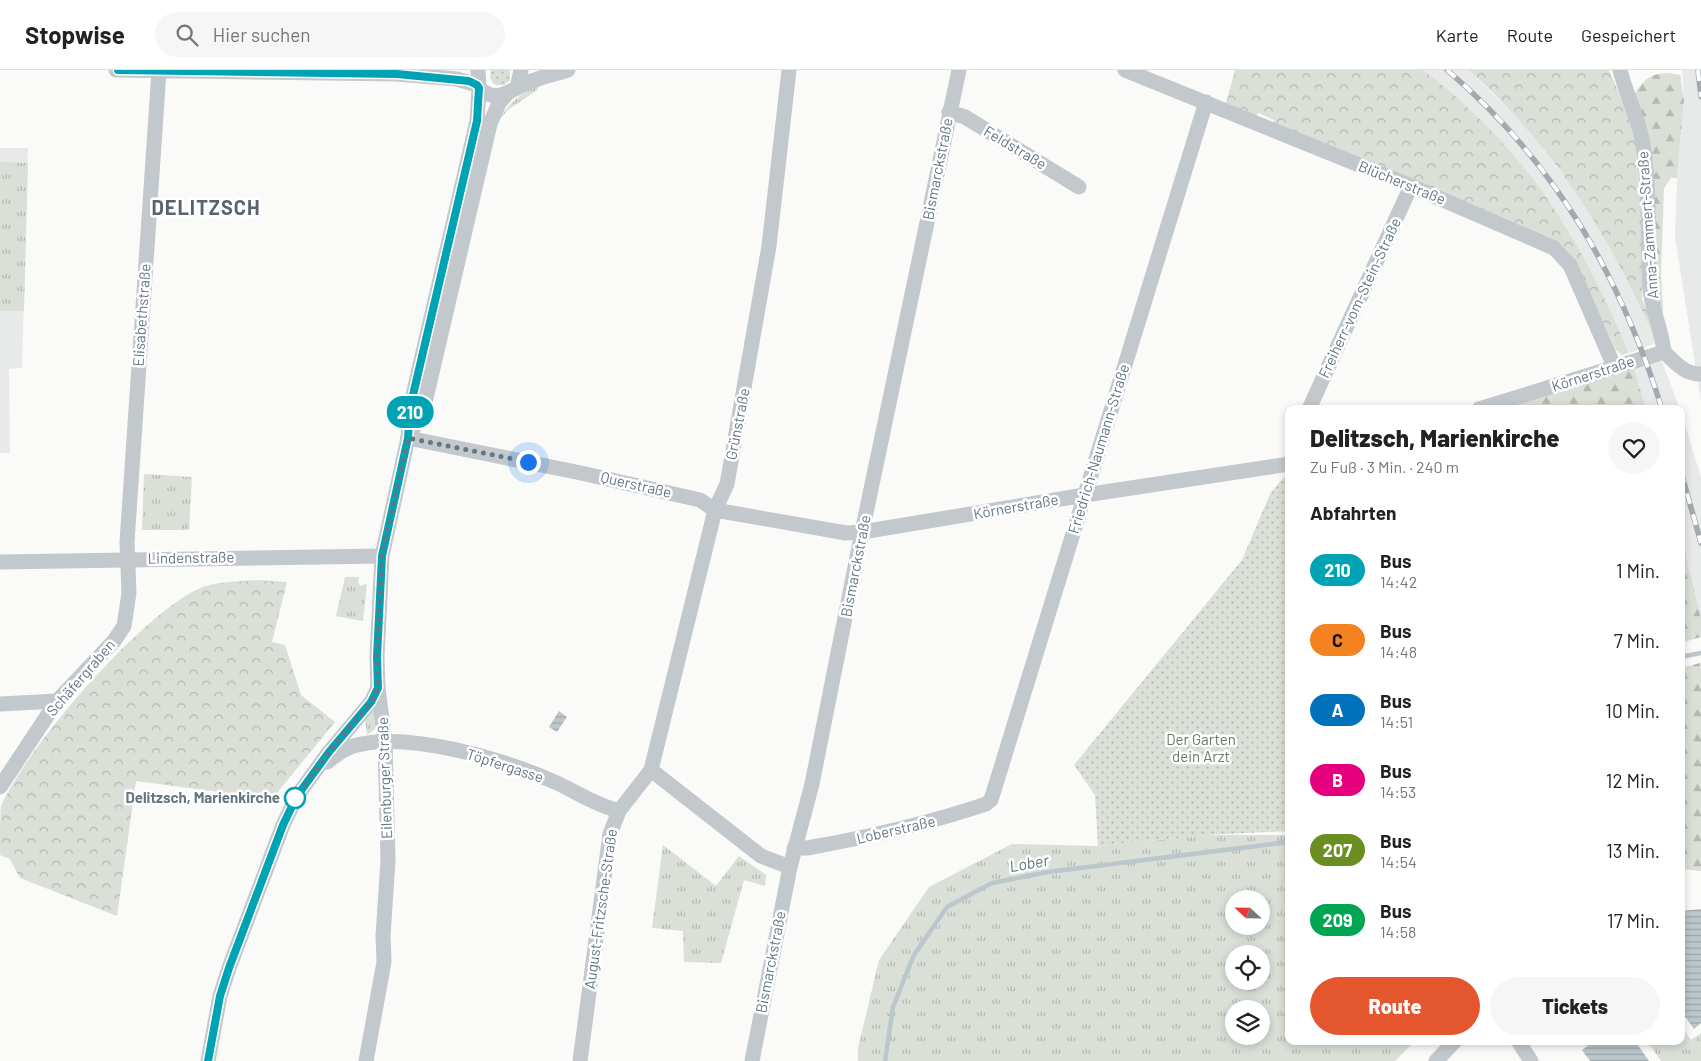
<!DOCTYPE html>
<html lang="de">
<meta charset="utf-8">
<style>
:root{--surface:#fff;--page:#f6f6f6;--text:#222;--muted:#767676;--line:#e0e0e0;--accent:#e4572e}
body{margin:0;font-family:Barlow,sans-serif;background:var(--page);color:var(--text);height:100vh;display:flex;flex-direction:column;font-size:19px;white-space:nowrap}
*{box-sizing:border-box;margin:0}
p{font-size:16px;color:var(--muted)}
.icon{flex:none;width:28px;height:28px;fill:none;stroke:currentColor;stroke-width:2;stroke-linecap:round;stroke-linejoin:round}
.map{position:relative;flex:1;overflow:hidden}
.drawer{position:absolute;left:1285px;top:335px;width:400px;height:640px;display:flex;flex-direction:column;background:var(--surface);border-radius:10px;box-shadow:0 2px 8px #0003}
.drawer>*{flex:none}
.badge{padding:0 10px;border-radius:16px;font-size:18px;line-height:32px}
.needle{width:32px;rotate:292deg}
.tools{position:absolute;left:1225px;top:820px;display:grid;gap:10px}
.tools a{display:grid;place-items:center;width:45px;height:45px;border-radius:50%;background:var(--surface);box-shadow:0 2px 8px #0003;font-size:25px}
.you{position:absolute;width:25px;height:25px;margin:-12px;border:4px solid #fff;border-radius:50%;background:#1a73e8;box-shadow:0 0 0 8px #1a73e833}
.map>.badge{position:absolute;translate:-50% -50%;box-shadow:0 0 0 2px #fff}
h2{padding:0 25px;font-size:19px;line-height:45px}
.round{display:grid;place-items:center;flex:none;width:52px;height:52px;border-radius:26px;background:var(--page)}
.summary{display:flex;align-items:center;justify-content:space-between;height:85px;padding:0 25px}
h1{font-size:24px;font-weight:800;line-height:38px}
.primary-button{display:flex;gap:10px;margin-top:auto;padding:10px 25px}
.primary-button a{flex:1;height:58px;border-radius:30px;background:var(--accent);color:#fff;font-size:20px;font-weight:800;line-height:58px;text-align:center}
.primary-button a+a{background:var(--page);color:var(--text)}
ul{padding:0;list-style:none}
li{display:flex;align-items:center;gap:15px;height:70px;padding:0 25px}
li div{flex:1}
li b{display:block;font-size:19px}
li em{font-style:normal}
li .badge{min-width:55px;font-weight:700;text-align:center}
header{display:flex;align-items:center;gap:30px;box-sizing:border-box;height:70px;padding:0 25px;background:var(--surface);border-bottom:1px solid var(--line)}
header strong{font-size:24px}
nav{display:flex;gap:28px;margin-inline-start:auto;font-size:18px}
.search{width:350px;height:45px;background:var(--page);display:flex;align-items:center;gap:12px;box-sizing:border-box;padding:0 18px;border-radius:28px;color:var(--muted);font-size:19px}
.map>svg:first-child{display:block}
.built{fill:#e8e9e9}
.grass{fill:url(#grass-tufts);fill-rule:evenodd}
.forest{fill:url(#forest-firs)}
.park{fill:url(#park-crowns)}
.garden{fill:url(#garden-dots)}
.water{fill:url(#water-rules)}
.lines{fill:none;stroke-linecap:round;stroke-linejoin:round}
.stream{stroke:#bbc7cb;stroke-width:4.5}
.minor{stroke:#c3c8cc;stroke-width:15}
.rail-casing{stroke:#a2aab0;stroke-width:5.5}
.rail{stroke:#fff;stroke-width:4;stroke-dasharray:11;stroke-linecap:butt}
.line-casing{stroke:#fff;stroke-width:11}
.line{stroke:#00a3b4;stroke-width:8}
.walk{stroke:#657683;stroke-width:5;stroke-dasharray:0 9}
.stop-dot{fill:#fff;stroke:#00a3b4;stroke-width:2.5}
.labels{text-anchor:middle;stroke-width:5;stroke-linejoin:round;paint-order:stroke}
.street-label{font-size:15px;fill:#657683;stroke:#fff}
.park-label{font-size:15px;fill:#687a64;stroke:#fff}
.stop-label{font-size:15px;font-weight:bold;fill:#657683;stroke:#fff;text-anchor:end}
.water-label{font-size:16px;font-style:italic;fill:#60757c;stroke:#fff}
.district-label{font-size:20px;font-weight:bold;letter-spacing:1px;fill:#57646e;stroke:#fff}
</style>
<header>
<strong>Stopwise</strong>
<div class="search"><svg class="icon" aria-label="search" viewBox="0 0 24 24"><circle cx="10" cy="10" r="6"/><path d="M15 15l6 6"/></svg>Hier suchen</div>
<nav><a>Karte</a><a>Route</a><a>Gespeichert</a></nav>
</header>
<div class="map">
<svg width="1701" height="991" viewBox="0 0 1701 991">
<defs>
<pattern id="grass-tufts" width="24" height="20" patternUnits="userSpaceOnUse" patternTransform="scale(1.25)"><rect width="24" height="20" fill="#dadfd7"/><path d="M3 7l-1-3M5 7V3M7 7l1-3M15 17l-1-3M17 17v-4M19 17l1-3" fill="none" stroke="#b4b9b4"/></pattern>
<pattern id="forest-firs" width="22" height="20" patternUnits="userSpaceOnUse" patternTransform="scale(1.25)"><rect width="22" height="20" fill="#dadfd7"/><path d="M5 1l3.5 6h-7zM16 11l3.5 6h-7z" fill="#b4b9b4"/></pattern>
<pattern id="park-crowns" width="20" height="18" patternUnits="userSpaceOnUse" patternTransform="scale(1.25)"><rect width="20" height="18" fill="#dadfd7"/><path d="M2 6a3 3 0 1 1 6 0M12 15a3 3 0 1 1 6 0" fill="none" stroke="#b4b9b4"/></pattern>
<pattern id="garden-dots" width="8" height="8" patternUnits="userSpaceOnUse" patternTransform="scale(1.25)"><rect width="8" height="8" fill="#dadfd7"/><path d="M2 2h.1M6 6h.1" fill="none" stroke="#b4b9b4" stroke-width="1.8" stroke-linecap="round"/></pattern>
<pattern id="water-rules" width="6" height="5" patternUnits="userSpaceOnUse" patternTransform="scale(1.25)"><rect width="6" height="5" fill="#bbc7cb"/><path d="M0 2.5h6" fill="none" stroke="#9ca6aa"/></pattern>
</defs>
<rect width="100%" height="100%" fill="#fafaf8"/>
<g class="built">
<polygon points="1423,0 1469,0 1530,61 1590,141 1636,225 1657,273 1629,283 1588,195 1566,156 1538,118 1474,43"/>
<polygon points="1682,0 1701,0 1701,332 1675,167 1677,108 1684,30"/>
<polygon points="0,78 28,78 22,298 9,299 10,383 0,383"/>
<polygon points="1657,279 1680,339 1646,339 1630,287"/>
<polygon points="1681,342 1701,407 1701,549 1681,463"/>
</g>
<g class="grass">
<path d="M542,13L537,20L508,40L499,50C506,35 526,19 542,13Z"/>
<polygon points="0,92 28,93 24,241 0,241"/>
<polygon points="144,404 192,407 189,460 142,460"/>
<polygon points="345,507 359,507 358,513 361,516 367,513 363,551 336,546"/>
<polygon points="371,641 375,643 375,659 367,665 365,649"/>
<path d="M1207,765H1289V971H1415L1395,991H858V978L879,890L929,817L1012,774L1098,776ZM1234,829H1261V856H1234ZM1234,884H1261V911H1234ZM1234,939H1261V966H1234Z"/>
<polygon points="663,775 716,816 739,786 766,805 765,816 744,810 721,893 684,892 683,861 652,858"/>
<polygon points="1681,956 1691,970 1701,963 1701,991 1661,991 1647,971 1681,971"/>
</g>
<g class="forest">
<path d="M1668,3L1680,5L1684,30L1677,108H1671L1664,118L1661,204L1663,242L1658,237L1634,25C1644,9 1649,4 1668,3Z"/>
<polygon points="1634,299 1646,339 1504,339"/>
<polygon points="1681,463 1701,549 1701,567 1681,573"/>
<polygon points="1700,593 1701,601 1701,801 1681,799 1681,598"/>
</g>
<g class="park">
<path d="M1235,0H1423C1479,42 1529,97 1566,157C1591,197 1610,240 1629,283L1622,285L1616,280L1572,186L1560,173L1273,54L1274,50L1258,43L1256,47L1226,33Z"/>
<path d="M1469,0H1609L1633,55L1642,99L1645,183L1642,229L1656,261L1657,273C1609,165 1557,80 1469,0Z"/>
<path d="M257,510L287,512L272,572L285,575L301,625L335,652L272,729L136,711L117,846L20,808L10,789L0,785C0,773 0,746 1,736C28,676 139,547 198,519C216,511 238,512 257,510Z"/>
</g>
<g class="garden">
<polygon points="491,0 510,0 510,10 504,15 495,15 490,8"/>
<polygon points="1289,405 1289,761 1207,765 1098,776 1095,725 1074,695 1242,490 1270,424 1282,409"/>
</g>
<g class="water">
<polygon points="559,641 567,647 557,662 549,657"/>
<polygon points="1701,839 1701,953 1694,959 1681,941 1681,841"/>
<polygon points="1594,971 1635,971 1649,991 1590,991 1582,980"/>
</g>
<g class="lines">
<g class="stream">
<polyline points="1681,587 1701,583"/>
<polyline points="885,991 893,937 914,885 947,837 992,813 1048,802 1289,772"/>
</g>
<g class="minor">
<polyline points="116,0 397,4 457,9 477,15"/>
<path d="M478,0L479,18C497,35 511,19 529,12C542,7 555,4 568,0"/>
<polyline points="1125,0 1411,116 1554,178 1570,195 1614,296"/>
<path d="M1620,0C1626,24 1637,45 1642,69C1651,119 1647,169 1650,219C1652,241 1662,260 1664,282"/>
<polyline points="517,18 521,0"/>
<polyline points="949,42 965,47 1079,117"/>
<polyline points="1309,339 1411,116"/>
<path d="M1479,339L1664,282C1676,293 1684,304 1701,304"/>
<polyline points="408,368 581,403 700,430 715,440 846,463 862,462 1085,425 1289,394"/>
<polyline points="408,368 423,341 490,54 499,33 506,25"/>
<polyline points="0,492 382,486"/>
<polyline points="0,634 57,631"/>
<path d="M327,692C335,686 343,679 353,676C407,660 506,690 557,713C578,723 596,735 619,741"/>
<polyline points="651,700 761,786 790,797"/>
<polyline points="0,717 57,631 114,571 124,556 129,523 127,472 159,1"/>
<path d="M794,778H807C869,767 927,754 986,734L991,730L1206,32"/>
<polyline points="1518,971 1531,991"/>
<polyline points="208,991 220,926 229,898 283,755 297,726 329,682 371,632 378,618"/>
<polyline points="366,991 384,892 383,866 388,790 385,672 378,618 377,587 382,486 408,368 410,338 477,51 479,18"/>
<polyline points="580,991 610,764 619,741 651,700 715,440 727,414 769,176 789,0"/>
<polyline points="752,991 790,797 812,714 862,462 959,0"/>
<polyline points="1436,991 1455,971"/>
</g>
<g class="rail-casing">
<g id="rail">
<path d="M1447,0C1555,92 1620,205 1662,339"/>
<polyline points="1698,0 1701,27"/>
<polyline points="1681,402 1701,473"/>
</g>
</g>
<use href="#rail" class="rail"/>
</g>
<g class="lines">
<g class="line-casing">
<polyline id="line" points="118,0 397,4 469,11 477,15 479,18 477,51 410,338 408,368 382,486 377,587 378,618 371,632 329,682 297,726 283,755 229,898 220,926 208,991"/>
</g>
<use href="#line" class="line"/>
<polyline class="walk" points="295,728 329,682 371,632 378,618 377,587 382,486 408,368 528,392"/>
</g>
<circle class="stop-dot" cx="295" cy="728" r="10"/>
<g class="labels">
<g class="street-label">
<text transform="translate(1015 78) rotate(31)" y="5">Feldstraße</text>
<text transform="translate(938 99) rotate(-79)" y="5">Bismarckstraße</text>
<text transform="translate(1402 113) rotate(22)" y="5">Blücherstraße</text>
<text transform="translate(1648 155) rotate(-94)" y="5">Anna-Zammert-Straße</text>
<text transform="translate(1360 228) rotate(-65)" y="5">Freiherr-vom-Stein-Straße</text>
<text transform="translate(142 245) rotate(-86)" y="5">Elisabethstraße</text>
<text transform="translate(1593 304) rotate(-18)" y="5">Körnerstraße</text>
<text transform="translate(738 354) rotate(-79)" y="5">Grünstraße</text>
<text transform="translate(1099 379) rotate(-73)" y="5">Friedrich-Naumann-Straße</text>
<text transform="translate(636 415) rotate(13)" y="5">Querstraße</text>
<text transform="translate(1016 437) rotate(-10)" y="5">Körnerstraße</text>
<text transform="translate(191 488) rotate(-1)" y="5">Lindenstraße</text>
<text transform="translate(856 496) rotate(-79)" y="5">Bismarckstraße</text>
<text transform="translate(81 608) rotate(-49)" y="5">Schäfergraben</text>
<text transform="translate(505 696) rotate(18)" y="5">Töpfergasse</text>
<text transform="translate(385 708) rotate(-92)" y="5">Eilenburger Straße</text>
<text transform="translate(896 760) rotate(-13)" y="5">Loberstraße</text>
<text transform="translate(601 839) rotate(-82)" y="5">August-Fritzsche-Straße</text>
<text transform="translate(771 892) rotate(-79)" y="5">Bismarckstraße</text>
</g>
<g class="park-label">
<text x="1201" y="675">Der Garten<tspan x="1201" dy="17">dein Arzt</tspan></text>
</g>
<g class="stop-label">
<text x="280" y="733">Delitzsch, Marienkirche</text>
</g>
<g class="water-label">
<text transform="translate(1029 793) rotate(-10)" y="6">Lober</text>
</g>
<g class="district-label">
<text x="206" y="145">DELITZSCH</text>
</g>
</g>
</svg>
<div class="tools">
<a><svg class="needle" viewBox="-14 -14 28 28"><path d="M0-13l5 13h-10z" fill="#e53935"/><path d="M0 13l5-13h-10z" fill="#767676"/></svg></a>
<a><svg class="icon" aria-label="locate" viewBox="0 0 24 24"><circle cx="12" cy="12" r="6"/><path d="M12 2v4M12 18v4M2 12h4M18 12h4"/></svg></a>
<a><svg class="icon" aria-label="layers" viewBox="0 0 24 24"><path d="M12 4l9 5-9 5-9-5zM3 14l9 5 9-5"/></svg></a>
</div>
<div class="you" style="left:528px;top:392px"></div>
<b class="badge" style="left:410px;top:342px;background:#00a3b4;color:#fff">210</b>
<section class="drawer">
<div class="summary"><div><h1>Delitzsch, Marienkirche</h1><p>Zu Fuß · 3 Min. · 240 m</p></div><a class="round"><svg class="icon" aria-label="heart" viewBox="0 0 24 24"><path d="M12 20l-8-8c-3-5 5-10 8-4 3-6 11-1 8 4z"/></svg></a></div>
<h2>Abfahrten</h2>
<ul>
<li><span class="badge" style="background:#00a3b4;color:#fff">210</span><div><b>Bus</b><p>14:42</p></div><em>1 Min.</em></li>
<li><span class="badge" style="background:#f58220;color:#111">C</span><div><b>Bus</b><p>14:48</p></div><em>7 Min.</em></li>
<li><span class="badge" style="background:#0072bc;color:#fff">A</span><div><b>Bus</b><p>14:51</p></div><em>10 Min.</em></li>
<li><span class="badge" style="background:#e6007e;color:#fff">B</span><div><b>Bus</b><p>14:53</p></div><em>12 Min.</em></li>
<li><span class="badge" style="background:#6b8e23;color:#fff">207</span><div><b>Bus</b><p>14:54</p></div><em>13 Min.</em></li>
<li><span class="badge" style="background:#00a651;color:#fff">209</span><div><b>Bus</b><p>14:58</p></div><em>17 Min.</em></li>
</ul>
<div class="primary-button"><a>Route</a><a>Tickets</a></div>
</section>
</div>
